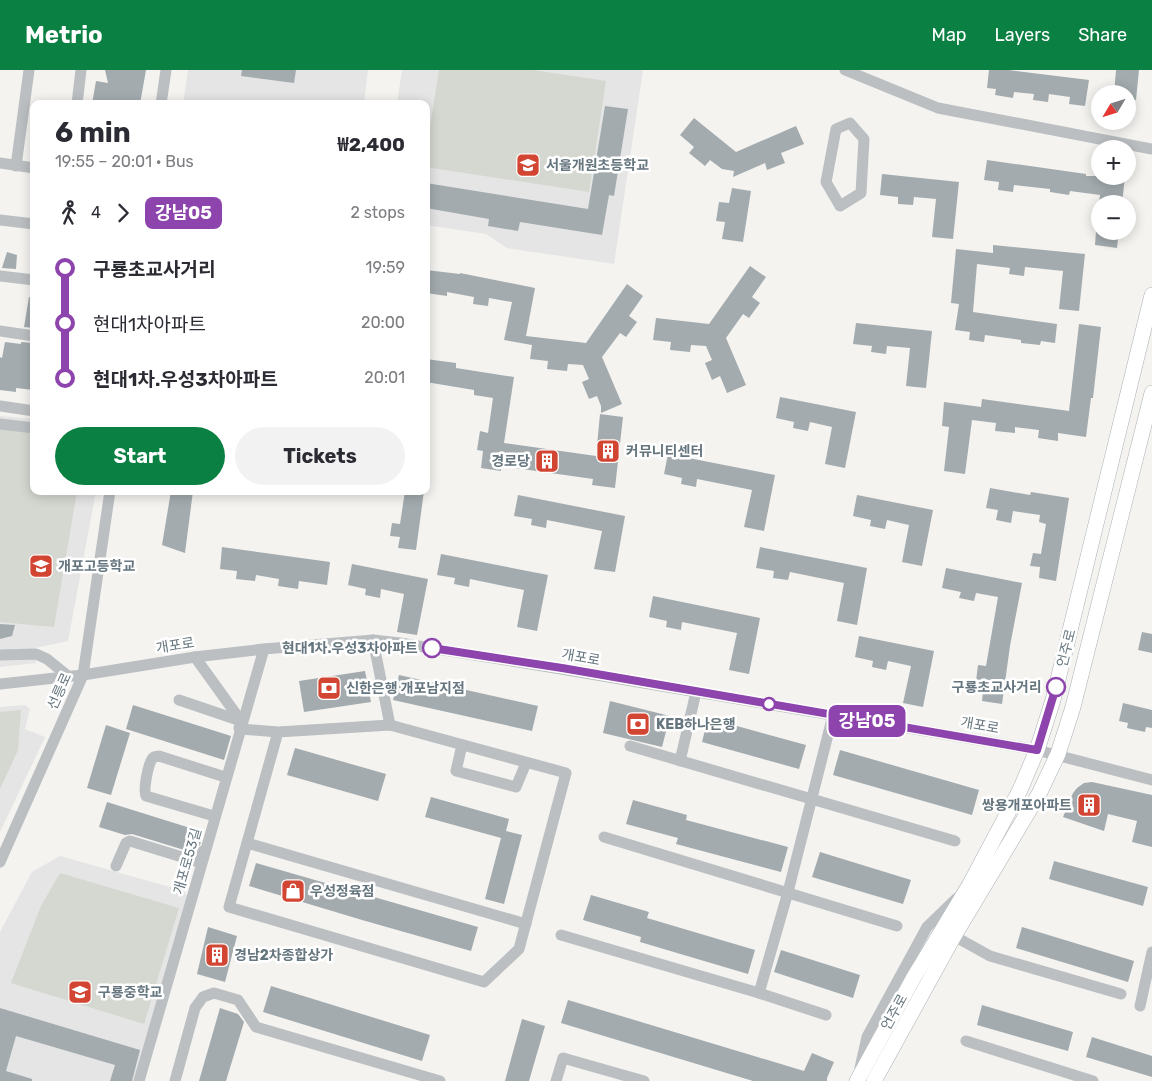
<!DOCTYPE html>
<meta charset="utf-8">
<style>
:root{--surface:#fff;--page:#f2f2f3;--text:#2b2b33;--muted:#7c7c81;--accent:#0b8043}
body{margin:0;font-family:Rubik,"Noto Sans KR",sans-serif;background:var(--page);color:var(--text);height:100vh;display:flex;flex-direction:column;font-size:19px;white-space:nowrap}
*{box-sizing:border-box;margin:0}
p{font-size:16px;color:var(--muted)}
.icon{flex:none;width:28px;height:28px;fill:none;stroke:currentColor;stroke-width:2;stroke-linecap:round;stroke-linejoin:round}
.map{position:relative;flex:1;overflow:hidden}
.side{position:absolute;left:30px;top:30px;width:400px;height:395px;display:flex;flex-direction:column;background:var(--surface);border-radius:10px;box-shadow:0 2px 12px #0003}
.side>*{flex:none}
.badge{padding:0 10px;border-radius:8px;font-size:18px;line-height:32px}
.needle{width:32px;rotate:232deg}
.fabs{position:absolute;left:1091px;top:15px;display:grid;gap:10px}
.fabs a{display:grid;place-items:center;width:45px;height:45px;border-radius:50%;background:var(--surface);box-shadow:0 2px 12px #0003;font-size:25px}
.map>.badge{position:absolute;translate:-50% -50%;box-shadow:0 0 0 2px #fff}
.legs{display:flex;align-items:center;gap:8px;height:55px;padding:0 25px;font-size:16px}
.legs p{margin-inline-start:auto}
.head{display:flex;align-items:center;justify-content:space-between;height:85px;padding:0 25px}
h1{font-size:28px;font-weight:700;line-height:38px}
.button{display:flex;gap:10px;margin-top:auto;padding:10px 25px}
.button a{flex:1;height:58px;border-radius:30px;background:var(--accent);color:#fff;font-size:20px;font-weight:700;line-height:58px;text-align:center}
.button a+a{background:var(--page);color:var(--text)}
ul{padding:0 25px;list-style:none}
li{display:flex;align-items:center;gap:18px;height:55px;font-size:19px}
li i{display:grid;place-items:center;width:8px;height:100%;margin:0 6px;background:currentColor}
li i::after{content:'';width:12px;height:12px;margin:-6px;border:4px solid;border-radius:50%;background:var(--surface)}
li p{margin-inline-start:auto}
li:first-child i{background:linear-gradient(#0000 50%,currentColor 0)}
li:last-child i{background:linear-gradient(currentColor 50%,#0000 0)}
header{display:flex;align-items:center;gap:30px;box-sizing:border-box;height:70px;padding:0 25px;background:var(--accent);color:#fff}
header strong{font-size:24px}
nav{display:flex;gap:28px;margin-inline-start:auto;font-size:18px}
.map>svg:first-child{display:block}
.built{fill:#e4e5e4}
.green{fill:#d4d8d0}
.building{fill:#a3abaf}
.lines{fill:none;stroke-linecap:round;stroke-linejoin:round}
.major-casing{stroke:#adb2b5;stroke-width:16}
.minor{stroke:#bbbfc2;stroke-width:11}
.major{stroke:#fff;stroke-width:15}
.line-1-casing{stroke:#fff;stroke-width:11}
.line-1{stroke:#8e44ad;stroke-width:8}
.stop-1-dot{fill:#fff;stroke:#8e44ad;stroke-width:2.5}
.labels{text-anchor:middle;stroke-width:5;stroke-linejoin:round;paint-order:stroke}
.poi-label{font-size:14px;font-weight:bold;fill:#66767f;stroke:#fff;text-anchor:start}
.street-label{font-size:14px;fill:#66767f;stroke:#fff}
.stop-label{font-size:14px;font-weight:bold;fill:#66767f;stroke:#fff;text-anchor:end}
</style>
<header>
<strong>Metrio</strong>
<nav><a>Map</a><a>Layers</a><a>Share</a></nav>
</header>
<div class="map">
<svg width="1152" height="1011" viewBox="0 0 1152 1011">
<rect width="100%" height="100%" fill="#f4f3f0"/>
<g class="built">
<polygon points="188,0 368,0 364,34 183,34"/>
<polygon points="402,0 643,0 614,194 507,178 486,164 426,155 426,34 397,34"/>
<polygon points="0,346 34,349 34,421 96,421 68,571 35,578 36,593 0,597"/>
<polygon points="25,635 30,639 25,659 45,667 0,762 0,637"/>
<polygon points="60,786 184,821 188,828 134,1011 0,1011 0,862 32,802"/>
</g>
<g class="green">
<polygon points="439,0 533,0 606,11 589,122 426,97 426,84"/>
<polygon points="0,359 34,362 34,421 77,421 54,557 0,552"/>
<polygon points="21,640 18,680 0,719 0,642"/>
<polygon points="60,803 179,838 144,954 11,913 41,836"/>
</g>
<g class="building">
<polygon points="105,0 146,0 140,34 92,34 96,11 108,13"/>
<polygon points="242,0 296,0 294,13 241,6"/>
<polygon points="989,0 1009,0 1089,10 1085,36 1069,34 1070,27 1049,24 1048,32 1033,30 1034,24 1014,22 1013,28 995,25 996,19 987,18"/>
<polygon points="1116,0 1139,0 1136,30 1128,29 1128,24 1114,24"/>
<polygon points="605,36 628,39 614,126 609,125 602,165 520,152 518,161 488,156 489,149 426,138 426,113 588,139"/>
<polygon points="694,48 736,82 796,56 804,74 781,83 785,93 767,100 765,93 733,107 734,101 722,99 710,90 705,96 689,83 694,77 680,65"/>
<polygon points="987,90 1086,104 1086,106 1125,106 1122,134 1099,134 1100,125 1070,121 1069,125 1050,122 1050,119 1014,115 1013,122 998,120 999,112 984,110"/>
<polygon points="882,104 959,112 953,169 932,167 936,129 914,127 913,135 898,134 898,127 880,125"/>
<polygon points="732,118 751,121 743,172 722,169 725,152 716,151 719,132 729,133"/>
<polygon points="1096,161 1119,161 1117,178 1095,175"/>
<polygon points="993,175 1085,184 1079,241 1059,239 1063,201 1025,197 1024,206 1009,204 1010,198 977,194 973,242 1057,254 1055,273 1041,271 1040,275 1021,273 1021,270 985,265 984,272 969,270 970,262 955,260 959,234 951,233 956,179 993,183"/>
<polygon points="7,182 17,185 16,199 2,198"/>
<polygon points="750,196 766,207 752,227 760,233 749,248 743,244 726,268 746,315 727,323 720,306 712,310 705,293 712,290 706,276 691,275 690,282 670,280 671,272 653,270 656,248 709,254"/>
<polygon points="426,200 460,204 460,203 535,218 526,266 586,273 627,214 643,226 629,246 637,252 626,267 620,263 602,287 622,334 601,343 601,336 597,326 589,329 582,312 589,309 583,295 568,294 567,301 547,299 548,291 530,289 532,275 504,270 512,232 489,228 488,236 473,234 474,227 447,222 447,226 426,223"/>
<polygon points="29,227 34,228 34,258 24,257"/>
<polygon points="856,253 932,261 926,318 906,316 910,278 887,276 886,284 871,282 872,276 853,274"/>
<polygon points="1079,254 1101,257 1093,328 1091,328 1086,367 1058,363 1058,371 1038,368 1039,360 1015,357 1015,363 995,361 996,353 972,350 965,404 944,401 949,357 942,356 944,332 981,337 982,329 1069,341"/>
<polygon points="5,272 21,274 21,272 34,273 34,320 16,318 16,322 0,320 0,287 2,288"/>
<polygon points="426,289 456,293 456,298 514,307 504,373 596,386 600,344 623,347 615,418 592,415 593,409 501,396 501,401 481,398 483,381 477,380 480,361 488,363 493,328 474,325 474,320 426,312"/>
<polygon points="780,327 856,342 845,398 825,394 832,357 810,352 808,361 793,358 794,352 776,348"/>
<polygon points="668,384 775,405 764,461 744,457 752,420 697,409 696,417 681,414 682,408 664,404"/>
<polygon points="990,418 1030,425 1031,422 1069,428 1056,511 1039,508 1040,497 1030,496 1033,483 1041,484 1046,454 1039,452 1040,445 1013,441 1011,453 996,450 998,440 986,438"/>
<polygon points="171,421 193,421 185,483 162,475"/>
<polygon points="405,421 424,421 416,480 398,478 400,467 390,466 392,453 400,454"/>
<polygon points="518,425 625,446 615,502 594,499 602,461 547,450 546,458 531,455 532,449 514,446"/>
<polygon points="857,425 933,440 922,496 902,492 909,455 887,450 885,459 870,456 871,450 853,446"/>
<polygon points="222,477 330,492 327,515 299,511 298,519 278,516 279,509 256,505 255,511 236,509 237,501 220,499"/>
<polygon points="760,477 867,498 857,555 837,551 844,513 790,502 788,510 773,508 774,501 756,498"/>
<polygon points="441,484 548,505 537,561 517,557 524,520 470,509 469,517 454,514 455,508 437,505"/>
<polygon points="352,494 428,509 417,565 397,562 404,524 381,519 380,528 365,525 366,519 348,515"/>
<polygon points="946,498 1022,513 1010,576 1002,634 982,631 984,612 976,611 978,595 986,596 998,527 976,523 974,531 959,528 961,522 942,518"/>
<polygon points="653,526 760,548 749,604 729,600 737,563 682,552 681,560 666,557 667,551 649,547"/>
<polygon points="0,554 15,555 12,566 0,569"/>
<polygon points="1142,562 1152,564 1152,583 1138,580"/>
<polygon points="859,566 934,581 923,637 903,633 911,596 888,591 886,600 872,597 873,591 855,587"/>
<polygon points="365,601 371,632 304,642 299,611"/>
<polygon points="399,605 538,636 532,661 393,630"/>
<polygon points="610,631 670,646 662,677 603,663"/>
<polygon points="1123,633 1152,640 1152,658 1146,657 1145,662 1127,658 1128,653 1119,651"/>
<polygon points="133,635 231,666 224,690 126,659"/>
<polygon points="708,648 806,675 799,699 702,672"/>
<polygon points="106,655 130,663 111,725 87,718"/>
<polygon points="295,678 386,704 378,731 287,705"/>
<polygon points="840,680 979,720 972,745 833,705"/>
<polygon points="1092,712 1152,725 1152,777 1132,772 1137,751 1108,744 1104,761 1063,747 1073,723 1077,718 1084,713"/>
<polygon points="431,727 509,749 506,761 522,765 504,834 485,829 501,768 425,747"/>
<polygon points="633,730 687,745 686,750 788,777 781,802 676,774 678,768 626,754"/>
<polygon points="107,732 203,762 200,775 194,783 132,764 125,765 99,757"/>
<polygon points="820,782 911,810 903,834 812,807"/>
<polygon points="1054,791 1148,817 1143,836 1049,809"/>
<polygon points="256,793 478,857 471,881 362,850 249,816"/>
<polygon points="591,825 649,842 647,848 755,880 748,904 640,872 641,867 583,850"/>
<polygon points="208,857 237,866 225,912 197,904"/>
<polygon points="1022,857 1134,891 1128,912 1016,878"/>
<polygon points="781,880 860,905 853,928 774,902"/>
<polygon points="271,916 430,965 422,991 263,942"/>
<polygon points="568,930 804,1001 812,983 834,992 827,1008 827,1011 753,1011 561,953"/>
<polygon points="982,935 1073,962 1068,981 977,955"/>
<polygon points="0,938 140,980 132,1011 110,1011 115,995 16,966 6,1001 32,1009 32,1011 0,1011"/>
<polygon points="220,938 238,944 244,952 226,1011 199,1011"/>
<polygon points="522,949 545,956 529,1011 505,1011"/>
<polygon points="1092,967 1152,986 1152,1007 1086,987"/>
</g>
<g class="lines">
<g class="major-casing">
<g id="major">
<polyline points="857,1011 914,907 970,814 1020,720 1037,680 1053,630 1152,225"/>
<polyline points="874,1011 954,866 1039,724 1058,684 1073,637 1152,323"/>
</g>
</g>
<g class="minor">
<polyline points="845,0 938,38 1152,79"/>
<polyline points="77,34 81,0"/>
<polyline points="161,34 166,0"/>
<polygon points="850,53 864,69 861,123 840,136 826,112 836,59"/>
<polyline points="0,93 34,98"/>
<polyline points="16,96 29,0"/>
<polyline points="0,150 34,154"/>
<polyline points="0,206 34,210"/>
<polyline points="0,261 34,266"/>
<polyline points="0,336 34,341"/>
<polyline points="0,354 34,358"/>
<polyline points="373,570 390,655"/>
<polyline points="0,585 36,584 47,589 68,606"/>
<polyline points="195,587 241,651 239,658"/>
<polyline points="0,614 83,605 195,587 264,579 373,570 400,573 561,599 1037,680 1152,710"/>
<polyline points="179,630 241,651"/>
<polyline points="240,659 278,662 390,655 566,703 519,879 484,912 229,837 278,662"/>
<polyline points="462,675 456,701 516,717 526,693"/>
<polyline points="630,676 955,771"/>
<polyline points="680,691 696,622"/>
<path d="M214,746L146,726C143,720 148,695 152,689C154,686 156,687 159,686L225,707"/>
<polyline points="604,767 897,856"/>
<polyline points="247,773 526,854"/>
<polyline points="0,792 83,605 110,421"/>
<polyline points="116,796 126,773 130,771 195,791 200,789 203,781"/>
<polyline points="561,865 759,923 826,945"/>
<polyline points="954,866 990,886 1121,924"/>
<polyline points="759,923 788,822 833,645"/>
<polyline points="1140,936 1152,882"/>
<polyline points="966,971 1093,1011"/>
<polyline points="860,998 867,967 927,857 957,828"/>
<polyline points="139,1011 264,579"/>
<polyline points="175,1011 195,938 203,927 214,923 238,930 256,957 440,1011"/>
<polyline points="556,1011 563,988 644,1011"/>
</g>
<use href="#major" class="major"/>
</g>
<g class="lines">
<g class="line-1-casing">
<polyline id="line-1" points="432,578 562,598 1037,680 1056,617"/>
</g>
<use href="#line-1" class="line-1"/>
</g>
<defs>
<g id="school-square" transform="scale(1.25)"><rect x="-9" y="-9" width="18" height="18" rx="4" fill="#d24532" stroke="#fff"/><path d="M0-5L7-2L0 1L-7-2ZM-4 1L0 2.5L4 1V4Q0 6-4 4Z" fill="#fff"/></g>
<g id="building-square" transform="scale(1.25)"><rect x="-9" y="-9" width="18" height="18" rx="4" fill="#d24532" stroke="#fff"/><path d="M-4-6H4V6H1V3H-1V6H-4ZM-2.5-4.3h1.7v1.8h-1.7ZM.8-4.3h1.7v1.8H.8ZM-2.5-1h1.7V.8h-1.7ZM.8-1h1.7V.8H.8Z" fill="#fff"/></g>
<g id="bank-square" transform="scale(1.25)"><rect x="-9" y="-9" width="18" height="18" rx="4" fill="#d24532" stroke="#fff"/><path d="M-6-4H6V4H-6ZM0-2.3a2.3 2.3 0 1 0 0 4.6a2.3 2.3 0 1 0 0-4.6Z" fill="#fff"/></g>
<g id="shop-square" transform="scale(1.25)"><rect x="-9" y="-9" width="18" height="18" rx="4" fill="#d24532" stroke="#fff"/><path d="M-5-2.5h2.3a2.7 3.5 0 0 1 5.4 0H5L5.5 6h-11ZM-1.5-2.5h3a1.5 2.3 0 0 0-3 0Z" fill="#fff"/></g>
</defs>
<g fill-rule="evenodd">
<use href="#school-square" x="528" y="95"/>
<use href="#building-square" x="608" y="381"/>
<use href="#building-square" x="547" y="391"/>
<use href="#school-square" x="41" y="496"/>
<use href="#bank-square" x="329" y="618"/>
<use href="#bank-square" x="638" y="654"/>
<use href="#building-square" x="1089" y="735"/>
<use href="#shop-square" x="293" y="821"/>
<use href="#building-square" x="217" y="885"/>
<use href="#school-square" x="80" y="922"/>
</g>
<g class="stop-1-dot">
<circle cx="432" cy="578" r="9"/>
<circle cx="1056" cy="617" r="9"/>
<circle cx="769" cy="634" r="6"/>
</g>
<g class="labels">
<g class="poi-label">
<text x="546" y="100">서울개원초등학교</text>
<text x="626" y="386">커뮤니티센터</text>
<text x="530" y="396" text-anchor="end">경로당</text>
<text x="58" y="501">개포고등학교</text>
<text x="346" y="623">신한은행 개포남지점</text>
<text x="656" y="659">KEB하나은행</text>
<text x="1072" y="740" text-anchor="end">쌍용개포아파트</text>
<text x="310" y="826">우성정육점</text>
<text x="234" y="890">경남2차종합상가</text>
<text x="98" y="927">구룡중학교</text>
</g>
<g class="street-label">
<text transform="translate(175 575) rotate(-9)" y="5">개포로</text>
<text transform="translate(1066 578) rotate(-76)" y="5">언주로</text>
<text transform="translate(581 587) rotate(10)" y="5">개포로</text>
<text transform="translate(59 621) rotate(-66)" y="5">선릉로</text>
<text transform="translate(980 655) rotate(10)" y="5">개포로</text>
<text transform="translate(187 791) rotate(-74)" y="5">개포로53길</text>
<text transform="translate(894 942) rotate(-61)" y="5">언주로</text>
</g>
<g class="stop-label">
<text x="418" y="583">현대1차.우성3차아파트</text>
<text x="1042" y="622">구룡초교사거리</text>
</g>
</g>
</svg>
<div class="fabs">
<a><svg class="needle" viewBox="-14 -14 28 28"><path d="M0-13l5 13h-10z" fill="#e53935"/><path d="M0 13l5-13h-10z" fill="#7c7c81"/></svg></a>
<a>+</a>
<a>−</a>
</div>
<b class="badge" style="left:867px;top:651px;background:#8e44ad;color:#fff">강남05</b>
<section class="side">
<div class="head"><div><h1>6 min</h1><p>19:55 – 20:01 · Bus</p></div><b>₩2,400</b></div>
<div class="legs"><svg class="icon" aria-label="walk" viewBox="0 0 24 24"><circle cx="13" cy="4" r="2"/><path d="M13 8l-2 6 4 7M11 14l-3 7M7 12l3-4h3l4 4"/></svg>4<svg class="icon" aria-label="forward" viewBox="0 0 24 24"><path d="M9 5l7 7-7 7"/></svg><b class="badge" style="background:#8e44ad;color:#fff">강남05</b><p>2 stops</p></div>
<ul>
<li><i style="color:#8e44ad"></i><b>구룡초교사거리</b><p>19:59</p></li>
<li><i style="color:#8e44ad"></i><span>현대1차아파트</span><p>20:00</p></li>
<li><i style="color:#8e44ad"></i><b>현대1차.우성3차아파트</b><p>20:01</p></li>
</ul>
<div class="button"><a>Start</a><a>Tickets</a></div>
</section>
</div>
